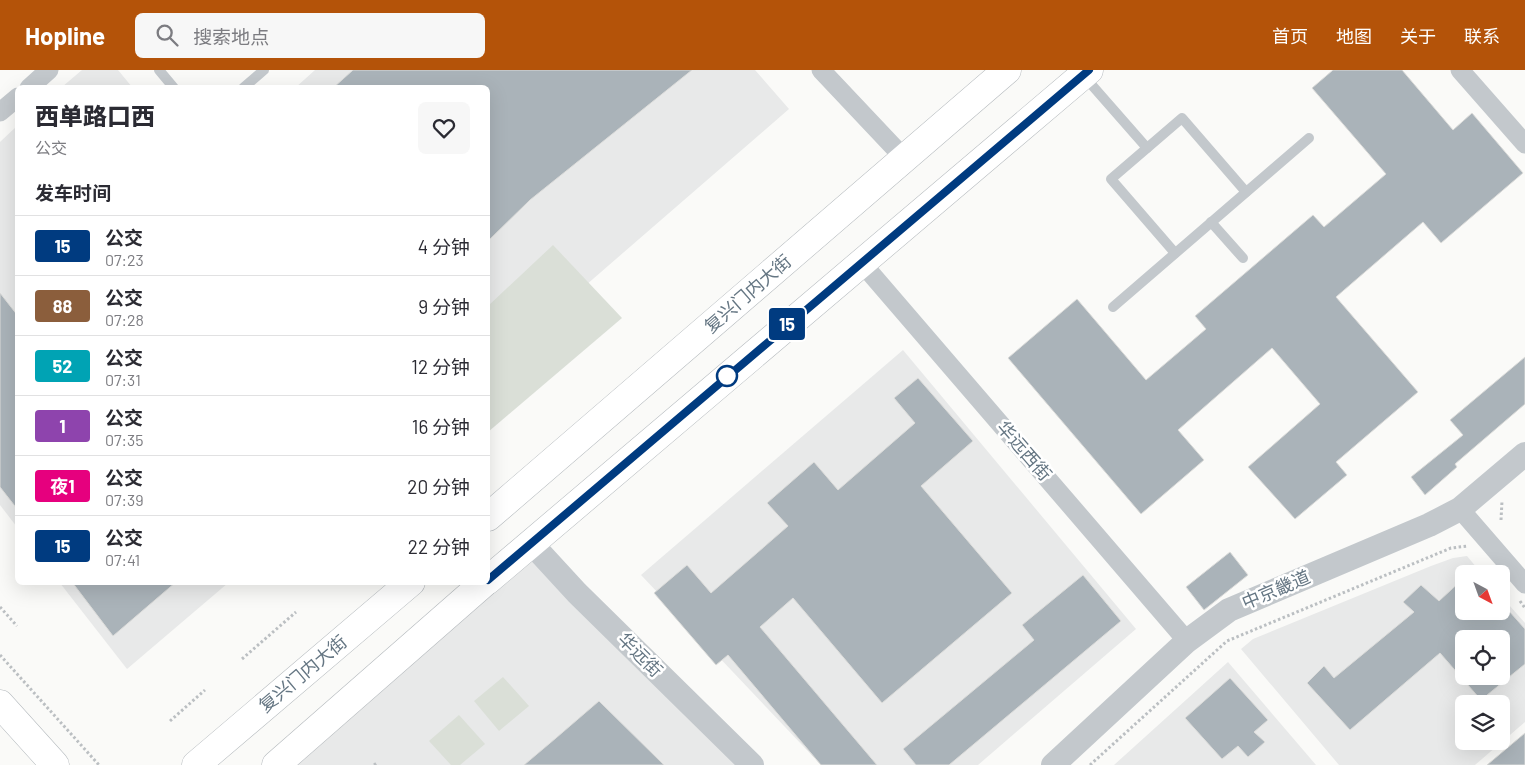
<!DOCTYPE html>
<html lang="zh">
<meta charset="utf-8">
<style>
:root{--surface:#fff;--page:#f7f7f7;--text:#2b2b33;--muted:#7c7c81;--line:#e1e1e2;--accent:#b45309}
body{margin:0;font-family:Barlow,"Noto Sans SC",sans-serif;background:var(--page);color:var(--text);height:100vh;display:flex;flex-direction:column;font-size:19px;white-space:nowrap}
*{box-sizing:border-box;margin:0}
p{font-size:16px;color:var(--muted)}
.icon{flex:none;width:28px;height:28px;fill:none;stroke:currentColor;stroke-width:2;stroke-linecap:round;stroke-linejoin:round}
.map{position:relative;flex:1;overflow:hidden}
.drawer{position:absolute;left:15px;top:15px;width:475px;height:500px;display:flex;flex-direction:column;background:var(--surface);border-radius:8px;box-shadow:0 5px 20px #0002}
.drawer>*{flex:none}
.badge{padding:0 10px;border-radius:4px;font-size:18px;line-height:32px}
.needle{width:32px;rotate:139deg}
.controls{position:absolute;left:1455px;top:495px;display:grid;gap:10px}
.controls a{display:grid;place-items:center;width:55px;height:55px;border-radius:8px;background:var(--surface);box-shadow:0 5px 20px #0002;font-size:25px}
.map>.badge{position:absolute;translate:-50% -50%;box-shadow:0 0 0 2px #fff}
h2{padding:0 20px;font-size:19px;line-height:45px}
.round{display:grid;place-items:center;flex:none;width:52px;height:52px;border-radius:8px;background:var(--page)}
.overview{display:flex;align-items:center;justify-content:space-between;height:85px;padding:0 20px}
h1{font-size:24px;font-weight:800;line-height:38px}
ul{padding:0;list-style:none}
li{display:flex;align-items:center;gap:15px;height:60px;padding:0 20px;border-top:1px solid var(--line)}
li div{flex:1}
li b{display:block;font-size:19px}
li em{font-style:normal}
li .badge{min-width:55px;font-weight:700;text-align:center}
header{display:flex;align-items:center;gap:30px;box-sizing:border-box;height:70px;padding:0 25px;background:var(--accent);color:#fff}
header strong{font-size:24px}
nav{display:flex;gap:28px;margin-inline-start:auto;font-size:18px}
.search{width:350px;height:45px;background:var(--page);display:flex;align-items:center;gap:12px;box-sizing:border-box;padding:0 18px;border-radius:8px;color:var(--muted);font-size:19px}
.map>svg:first-child{display:block}
.built{fill:#e8e9e9;fill-rule:evenodd}
.green{fill:#dadfd7}
.building{fill:#aab3b9;stroke:#dcdcda;fill-rule:evenodd}
.lines{fill:none;stroke-linecap:round;stroke-linejoin:round}
.primary-casing{stroke:#b5babe;stroke-width:29}
.trunk-casing{stroke:#b4b9bd;stroke-width:29}
.path{stroke:#bbbfc2;stroke-width:3;stroke-dasharray:2.5 2.5;stroke-linecap:butt}
.service{stroke:#c3c8cc;stroke-width:10}
.minor{stroke:#c3c8cc;stroke-width:19}
.tertiary{stroke:#c3c8cc;stroke-width:24}
.primary{stroke:#fff;stroke-width:28}
.trunk{stroke:#fff;stroke-width:28}
.line-casing{stroke:#fff;stroke-width:11}
.line{stroke:#003b80;stroke-width:8}
.stop-dot{fill:#fff;stroke:#003b80;stroke-width:2.5}
.labels{text-anchor:middle;stroke-width:5;stroke-linejoin:round;paint-order:stroke}
.street-label{font-size:18px;fill:#657683;stroke:#fff}
</style>
<header>
<strong>Hopline</strong>
<div class="search"><svg class="icon" aria-label="search" viewBox="0 0 24 24"><circle cx="10" cy="10" r="6"/><path d="M15 15l6 6"/></svg>搜索地点</div>
<nav><a>首页</a><a>地图</a><a>关于</a><a>联系</a></nav>
</header>
<div class="map">
<svg width="1525" height="695" viewBox="0 0 1525 695">
<rect width="100%" height="100%" fill="#fafaf8"/>
<g class="built">
<polygon points="82,0 118,0 132,17 62,17"/>
<polygon points="315,0 755,0 789,39 488,300 488,18 295,18"/>
<polygon points="17,56 17,457 0,435 0,72"/>
<polygon points="903,280 1136,559 978,695 821,695 641,505"/>
<polygon points="531,473 754,695 271,695"/>
<path d="M1467,486L1482,504H1464V541H1501V526L1525,553V652L1475,695H1339L1241,579L1253,569L1431,496L1453,488ZM1464,569H1501V606H1464ZM1464,634H1501V671H1464Z"/>
<polygon points="60,513 228,513 127,599"/>
<polygon points="1228,592 1316,695 1114,695"/>
</g>
<g class="green">
<polygon points="553,175 622,248 488,362 488,236"/>
<polygon points="503,607 529,636 499,661 474,631"/>
<polygon points="459,645 485,674 460,695 451,695 429,671"/>
</g>
<g class="building">
<polygon points="353,0 692,0 530,130 488,171 488,18 333,18"/>
<polygon points="1333,0 1402,0 1453,60 1472,43 1523,103 1441,173 1423,152 1336,227 1418,322 1336,392 1347,405 1295,449 1248,397 1320,334 1272,278 1178,360 1204,390 1141,444 1008,288 1077,229 1146,310 1206,259 1195,246 1313,145 1324,157 1386,104 1312,18"/>
<polygon points="0,223 18,246 18,440 0,417"/>
<polygon points="1525,287 1525,334 1455,394 1457,397 1425,425 1411,407 1463,365 1450,350"/>
<polygon points="918,308 973,371 921,416 1012,523 882,633 793,528 760,557 877,695 821,695 728,585 716,595 654,523 687,495 711,523 788,456 767,433 814,392 838,420 915,353 894,328"/>
<polygon points="1230,482 1248,505 1204,540 1186,517"/>
<polygon points="1083,505 1121,551 949,695 916,695 903,679 1034,570 1022,555"/>
<path d="M1464,508V541H1509L1525,559V594L1481,630L1440,583L1350,660L1307,613L1324,596L1334,608L1414,542L1403,532L1421,515L1439,531ZM1464,569H1501V606H1464Z"/>
<polygon points="72,512 176,512 113,566"/>
<polygon points="1230,608 1268,650 1254,662 1265,672 1248,687 1238,676 1222,689 1185,648"/>
<polygon points="599,631 664,695 524,695 556,668"/>
<polygon points="1525,663 1525,695 1487,695"/>
</g>
<g class="lines">
<g class="primary-casing">
<polyline id="primary" points="0,634 55,695"/>
</g>
<g class="trunk-casing">
<g id="trunk">
<polyline points="488,447 1007,0"/>
<polyline points="488,510 1089,0"/>
<polyline points="196,695 411,512"/>
<polyline points="276,695 485,512"/>
</g>
</g>
<g class="path">
<polyline points="1501,450 1502,431"/>
<polyline points="1520,531 1525,538"/>
<polyline points="0,537 17,556"/>
<polyline points="0,585 99,695"/>
<polyline points="242,589 296,542"/>
<polyline points="170,651 205,620"/>
<polyline points="374,695 377,693"/>
<polyline points="1090,695 1227,571 1451,478 1468,476"/>
</g>
<g class="service">
<polyline points="159,0 174,18"/>
<polyline points="1083,5 1147,78"/>
<polyline points="243,18 264,0"/>
<polyline points="1211,152 1243,188"/>
<polyline points="1175,183 1111,109 1182,48 1246,122"/>
<polyline points="1113,237 1309,68"/>
</g>
<g class="minor">
<polyline points="821,0 905,89"/>
<polyline points="1460,0 1525,74"/>
<polyline points="29,18 49,0"/>
<polyline points="0,42 18,27"/>
<polyline points="861,192 1187,571"/>
<polyline points="1460,439 1525,514"/>
</g>
<g class="tertiary">
<polyline points="531,473 577,523 752,695"/>
<polyline points="1053,695 1187,571 1229,540 1429,455 1460,439 1525,384"/>
</g>
<use href="#primary" class="primary"/>
<use href="#trunk" class="trunk"/>
</g>
<g class="lines">
<g class="line-casing">
<polyline id="line" points="488,510 1089,0"/>
</g>
<use href="#line" class="line"/>
</g>
<circle class="stop-dot" cx="727" cy="306" r="10"/>
<g class="labels">
<g class="street-label">
<text transform="translate(748 224) rotate(-41)" y="6">复兴门内大街</text>
<text transform="translate(1024 381) rotate(49)" y="6">华远西街</text>
<text transform="translate(1276 520) rotate(-23)" y="6">中京畿道</text>
<text transform="translate(640 585) rotate(45)" y="6">华远街</text>
<text transform="translate(303 604) rotate(-40)" y="6">复兴门内大街</text>
</g>
</g>
</svg>
<div class="controls">
<a><svg class="needle" viewBox="-14 -14 28 28"><path d="M0-13l5 13h-10z" fill="#e53935"/><path d="M0 13l5-13h-10z" fill="#7c7c81"/></svg></a>
<a><svg class="icon" aria-label="locate" viewBox="0 0 24 24"><circle cx="12" cy="12" r="6"/><path d="M12 2v4M12 18v4M2 12h4M18 12h4"/></svg></a>
<a><svg class="icon" aria-label="layers" viewBox="0 0 24 24"><path d="M12 4l9 5-9 5-9-5zM3 14l9 5 9-5"/></svg></a>
</div>
<b class="badge" style="left:787px;top:254px;background:#003b80;color:#fff">15</b>
<section class="drawer">
<div class="overview"><div><h1>西单路口西</h1><p>公交</p></div><a class="round"><svg class="icon" aria-label="heart" viewBox="0 0 24 24"><path d="M12 20l-8-8c-3-5 5-10 8-4 3-6 11-1 8 4z"/></svg></a></div>
<h2>发车时间</h2>
<ul>
<li><span class="badge" style="background:#003b80;color:#fff">15</span><div><b>公交</b><p>07:23</p></div><em>4 分钟</em></li>
<li><span class="badge" style="background:#8b5e3c;color:#fff">88</span><div><b>公交</b><p>07:28</p></div><em>9 分钟</em></li>
<li><span class="badge" style="background:#00a3b4;color:#fff">52</span><div><b>公交</b><p>07:31</p></div><em>12 分钟</em></li>
<li><span class="badge" style="background:#8e44ad;color:#fff">1</span><div><b>公交</b><p>07:35</p></div><em>16 分钟</em></li>
<li><span class="badge" style="background:#e6007e;color:#fff">夜1</span><div><b>公交</b><p>07:39</p></div><em>20 分钟</em></li>
<li><span class="badge" style="background:#003b80;color:#fff">15</span><div><b>公交</b><p>07:41</p></div><em>22 分钟</em></li>
</ul>
</section>
</div>
